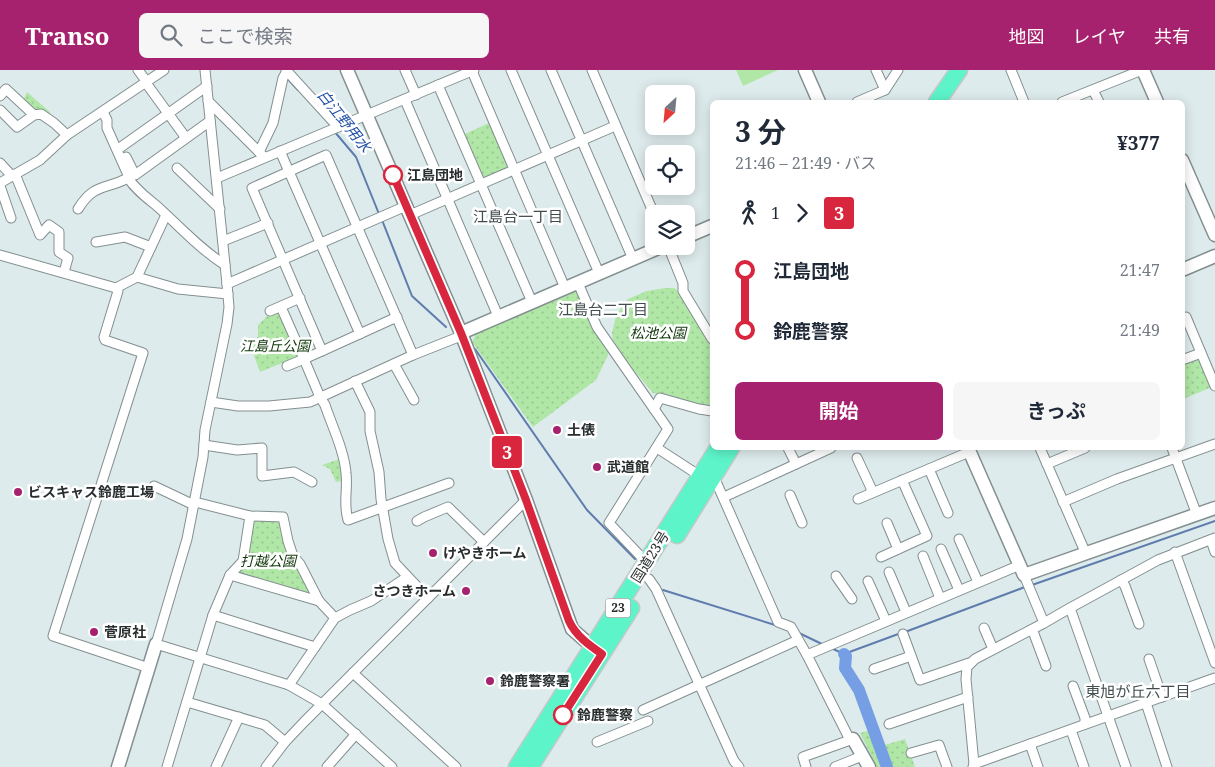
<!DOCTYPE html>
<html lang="ja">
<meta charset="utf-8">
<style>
:root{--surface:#fff;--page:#f6f6f7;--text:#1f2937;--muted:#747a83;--accent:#a6226e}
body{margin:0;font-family:"Noto Serif","Noto Sans JP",serif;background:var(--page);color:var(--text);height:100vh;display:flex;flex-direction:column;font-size:19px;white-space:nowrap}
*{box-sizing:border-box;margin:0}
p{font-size:16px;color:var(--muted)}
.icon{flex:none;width:28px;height:28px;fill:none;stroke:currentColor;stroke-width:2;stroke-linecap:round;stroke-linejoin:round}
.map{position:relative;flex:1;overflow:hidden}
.side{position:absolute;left:710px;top:30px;width:475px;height:350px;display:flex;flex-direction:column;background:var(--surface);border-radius:8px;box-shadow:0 2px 12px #0003}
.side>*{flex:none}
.badge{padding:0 10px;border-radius:4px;font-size:18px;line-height:32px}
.needle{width:32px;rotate:206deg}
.fabs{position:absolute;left:645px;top:15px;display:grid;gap:10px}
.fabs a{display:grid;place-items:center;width:50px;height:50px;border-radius:8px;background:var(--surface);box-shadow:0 2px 12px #0003;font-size:25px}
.map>.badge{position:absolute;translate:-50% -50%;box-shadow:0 0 0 2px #fff}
.legs{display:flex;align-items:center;gap:8px;height:55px;padding:0 25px;font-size:16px}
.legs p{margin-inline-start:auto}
.overview{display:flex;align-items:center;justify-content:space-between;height:85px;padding:0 25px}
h1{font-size:28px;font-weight:700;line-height:38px}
.cta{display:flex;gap:10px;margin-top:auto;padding:10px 25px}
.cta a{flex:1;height:58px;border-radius:8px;background:var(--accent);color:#fff;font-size:20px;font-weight:700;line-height:58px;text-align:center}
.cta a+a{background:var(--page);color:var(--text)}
ul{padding:0 25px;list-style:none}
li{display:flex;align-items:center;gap:18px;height:60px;font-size:19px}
li i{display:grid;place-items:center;width:8px;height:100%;margin:0 6px;background:currentColor}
li i::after{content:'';width:12px;height:12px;margin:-6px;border:4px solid;border-radius:50%;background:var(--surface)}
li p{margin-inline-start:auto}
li:first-child i{background:linear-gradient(#0000 50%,currentColor 0)}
li:last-child i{background:linear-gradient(currentColor 50%,#0000 0)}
header{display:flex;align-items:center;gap:30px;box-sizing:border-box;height:70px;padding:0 25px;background:var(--accent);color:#fff}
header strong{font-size:24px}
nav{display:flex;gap:28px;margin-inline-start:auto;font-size:18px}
.search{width:350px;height:45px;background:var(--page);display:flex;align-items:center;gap:12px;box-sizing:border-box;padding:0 18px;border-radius:8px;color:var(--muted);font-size:19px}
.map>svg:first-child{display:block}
.grass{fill:#b0e7a7}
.park{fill:url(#park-dots)}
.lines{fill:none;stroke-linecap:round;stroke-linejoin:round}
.stream{stroke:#5e7cae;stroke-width:2}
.river{stroke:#759ee5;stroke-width:12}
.street-casing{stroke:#838f90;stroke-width:11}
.secondary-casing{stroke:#838f90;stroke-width:15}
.highway-casing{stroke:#c7c8c8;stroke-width:19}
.street{stroke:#fff;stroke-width:9}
.secondary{stroke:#fff;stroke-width:12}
.highway{stroke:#5df4ca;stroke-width:16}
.line-1-casing{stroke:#fff;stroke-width:11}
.line-1{stroke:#d7263d;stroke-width:8}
.stop-1-dot{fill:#fff;stroke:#d7263d;stroke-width:2.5}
.poi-dot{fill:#a6226e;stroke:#fff;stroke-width:2}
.labels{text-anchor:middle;stroke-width:5;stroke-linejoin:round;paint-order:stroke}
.shield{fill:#fff;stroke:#686c6c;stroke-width:1}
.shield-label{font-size:12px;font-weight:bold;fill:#282d2d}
.stop-label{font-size:14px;font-weight:bold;fill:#282d2d;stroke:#fff;text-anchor:start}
.park-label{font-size:14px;font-style:italic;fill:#0f3809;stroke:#fff}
.poi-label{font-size:14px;font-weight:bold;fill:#282d2d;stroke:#fff;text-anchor:start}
.street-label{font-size:14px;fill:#282d2d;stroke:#fff}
.water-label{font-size:15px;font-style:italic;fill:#2453a7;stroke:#fff}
.neighbourhood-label{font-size:15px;fill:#414c4d;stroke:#fff}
</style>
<header>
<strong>Transo</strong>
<div class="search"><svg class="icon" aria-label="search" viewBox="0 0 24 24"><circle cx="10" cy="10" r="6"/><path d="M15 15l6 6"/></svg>ここで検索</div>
<nav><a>地図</a><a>レイヤ</a><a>共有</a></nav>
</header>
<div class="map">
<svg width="1215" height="697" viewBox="0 0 1215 697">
<defs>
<pattern id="park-dots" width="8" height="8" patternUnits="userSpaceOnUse" patternTransform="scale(1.25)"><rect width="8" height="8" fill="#b0e7a7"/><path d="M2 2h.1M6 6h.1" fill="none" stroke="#97c690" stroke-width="1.8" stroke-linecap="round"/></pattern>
</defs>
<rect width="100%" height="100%" fill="#deebec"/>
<polygon class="grass" points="736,0 778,0 743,16"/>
<g class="park">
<polygon points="27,22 50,42 50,45 34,40 23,31"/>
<polygon points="489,53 492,54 509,93 506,98 485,107 480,105 463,66 465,64"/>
<polygon points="665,218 674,218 682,223 712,273 712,339 653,323 631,297 613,270 612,263 616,246 624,233 628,229 647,221"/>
<polygon points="576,220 593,259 609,283 596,310 533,357 472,272 477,262"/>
<polygon points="280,240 299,286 260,302 252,280 258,266 258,255 268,245"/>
<polygon points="1196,288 1200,289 1212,317 1183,329 1182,294"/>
<polygon points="340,389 343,411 336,412 330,399 322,395"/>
<polygon points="254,450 278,450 280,452 298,497 310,520 307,525 239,505 237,501 251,453"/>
<polygon points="871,660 885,697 877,697 860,663"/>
<polygon points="905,669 915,697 889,697 881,676"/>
</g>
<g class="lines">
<g class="stream">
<polyline points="286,7 298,20"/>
<polyline points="334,61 356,87 379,144"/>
<polyline points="382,150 412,226 446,257"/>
<polyline points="475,279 587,440 635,489"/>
<polyline points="1032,515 1215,451"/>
<polyline points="663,520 775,555"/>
<polyline points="905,562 1025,517"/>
<polyline points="799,563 824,575"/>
<polyline points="831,578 844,584 901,563"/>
</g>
<polyline class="river" points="844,584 846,586 845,598 859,620 887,697"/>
<g class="street-casing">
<g id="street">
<polyline points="138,0 147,12"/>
<polyline points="205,0 227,214 229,237 227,254 205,360 203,387 187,469 156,574 289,615 322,634 392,697"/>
<polyline points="286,0 338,57 474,0"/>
<polyline points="405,0 416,25"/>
<polyline points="511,0 599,203"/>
<polyline points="551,0 633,189"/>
<polyline points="592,0 654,144"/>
<polyline points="876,0 885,20"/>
<polyline points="1011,0 1024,32"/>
<polyline points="472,1 565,218"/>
<polyline points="146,13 186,68"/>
<polyline points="438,15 532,232"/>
<polyline points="1093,20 1099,32"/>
<polyline points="0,26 6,19 34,45"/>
<polyline points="405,30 498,246"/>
<polyline points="208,31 263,86"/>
<polyline points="857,32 885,20 898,0"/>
<polyline points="1062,32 1142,0"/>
<polyline points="0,40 17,57 34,45 41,44 54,53 67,65"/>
<path d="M103,42L107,50V58L128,105V108C137,121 146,127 158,137C180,157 200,179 225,195"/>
<polyline points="121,77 207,16"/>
<polyline points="280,81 360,264"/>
<polyline points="259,82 273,53 283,8 287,1"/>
<polyline points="126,87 135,105 210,51"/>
<polyline points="0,93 12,106"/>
<polyline points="177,98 220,139"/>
<polyline points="15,104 40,165 49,155 59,162 59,182 68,188 64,202"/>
<polyline points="217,108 338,57"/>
<polyline points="0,113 40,90 67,65 164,0"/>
<polyline points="0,116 11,148"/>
<path d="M78,139C94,113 105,120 128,108"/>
<polyline points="410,145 615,56"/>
<polyline points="223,171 268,153"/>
<polyline points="96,172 125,167 151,177"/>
<polyline points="668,176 683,213 683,221 712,269"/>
<polyline points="0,185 116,218 137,207 178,219 228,224"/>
<polyline points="137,207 166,145"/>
<polyline points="578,213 597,257 668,359 609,453 647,493"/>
<polyline points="227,214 406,136"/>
<polyline points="116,218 118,221 104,267 105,270 143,283 53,566 149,598"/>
<polyline points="281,237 304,289 287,296"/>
<polyline points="270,241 300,228"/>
<polyline points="1182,249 1186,247 1215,316"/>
<polyline points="322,281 397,247"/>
<path d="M413,285L326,85L252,118L322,281L304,289L320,327L325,335C332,356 344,380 346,403C348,420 343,434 348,450L449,413"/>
<polyline points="1182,290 1201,283"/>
<polyline points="394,294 414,330"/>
<polyline points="355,311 370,342 370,361 379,402 381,429 388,469 395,493 428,528"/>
<polyline points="211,332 238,336 269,336 310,332 413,285 456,268 461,263"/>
<polyline points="654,339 660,328 699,339 712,341"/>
<polyline points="204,375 237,380 262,378 262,406 294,402 312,412"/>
<polyline points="657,378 700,406"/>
<polyline points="788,378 796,394"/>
<polyline points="1040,378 1086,484"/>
<polyline points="1172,378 1197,445"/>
<polyline points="857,388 871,418 871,423"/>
<polyline points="1047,394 1085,378"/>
<polyline points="929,399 948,443"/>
<polyline points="714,407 778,552 791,557 807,585 850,670"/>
<polyline points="154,416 194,435"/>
<polyline points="790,425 802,453"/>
<polyline points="724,427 831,378"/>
<polyline points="858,429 969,382"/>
<polyline points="195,432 250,446 283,447 288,471 293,486 300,494 319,531 335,548"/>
<polyline points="1063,432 1117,409 1215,374"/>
<polyline points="417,451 424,447 448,437 484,472"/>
<polyline points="887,453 898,479"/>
<polyline points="959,469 978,512"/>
<polyline points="1211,470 1215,482"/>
<polyline points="941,479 959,520"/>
<polyline points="1175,482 1215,593"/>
<polyline points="923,486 940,528"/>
<polyline points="881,487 927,466 902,410"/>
<polyline points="889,502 906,542"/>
<polyline points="230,505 319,531"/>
<polyline points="836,506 852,529"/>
<polyline points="649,509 656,519 734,691 739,697"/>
<polyline points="1121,510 1125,516 1139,554"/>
<polyline points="868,511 886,551"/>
<polyline points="213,545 315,577"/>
<polyline points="1044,553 1070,538"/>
<polyline points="984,558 993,579"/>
<polyline points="1031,560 1034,564 1046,596"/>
<polyline points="903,564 920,610 969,593"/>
<polyline points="807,585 1020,495"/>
<polyline points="1149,589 1162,627"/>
<polyline points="874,599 911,586"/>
<polyline points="353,603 456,697"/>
<polyline points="289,615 335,548 350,540 371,531 407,507"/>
<polyline points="1073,616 1085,648 1085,654"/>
<polyline points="187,632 265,655 285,672"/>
<polyline points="1146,633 1167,697"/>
<polyline points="643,640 798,570"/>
<polyline points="889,654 968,627"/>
<polyline points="1071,660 1084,697"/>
<polyline points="597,672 648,651"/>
<polyline points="1030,674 1038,697"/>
<polyline points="911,683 939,675 947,697"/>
<polyline points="974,694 966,609 967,597 975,589 1044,553 1024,505"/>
<polyline points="167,697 213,545 230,505 243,491 250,446"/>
<polyline points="216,697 239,647"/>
<polyline points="266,697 285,672 304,652 526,430"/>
<polyline points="327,697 356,664"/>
<polyline points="806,697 803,687 853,669"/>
<polyline points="835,697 862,686"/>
<polyline points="973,697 974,694 1215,608"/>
<polyline points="1126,697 1070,538 1158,490 1215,468"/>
</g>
</g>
<g class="secondary-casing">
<g id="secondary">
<polyline points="347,0 461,263 526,430 572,559 598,582"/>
<polyline points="805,0 819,32"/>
<polyline points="1143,0 1157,32"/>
<polyline points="1182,90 1215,165"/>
<polyline points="686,167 712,156"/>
<polyline points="1182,200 1215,186"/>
<polyline points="461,263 663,176"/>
<polyline points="968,378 1024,505 1215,438"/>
<polyline points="853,669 869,697"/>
<polyline points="118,697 156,574"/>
</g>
</g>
<g class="highway-casing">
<g id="highway">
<polyline points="937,32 959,0"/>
<polyline points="677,465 731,378"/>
<polyline points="517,697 718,378"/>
<polyline points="530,697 631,538"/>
</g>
</g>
<use href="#street" class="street"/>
<use href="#secondary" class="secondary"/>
<use href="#highway" class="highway"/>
</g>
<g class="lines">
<g class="line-1-casing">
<path id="line-1" d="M393,105L461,263L526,430L569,551C576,566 589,575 602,584L563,645"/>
</g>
<use href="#line-1" class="line-1"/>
</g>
<g class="stop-1-dot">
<circle cx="393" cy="105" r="9"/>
<circle cx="563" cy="645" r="9"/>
</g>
<g class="poi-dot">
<circle cx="557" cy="360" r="5"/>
<circle cx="597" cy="397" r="5"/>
<circle cx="18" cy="422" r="5"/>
<circle cx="433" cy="483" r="5"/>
<circle cx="466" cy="521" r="5"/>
<circle cx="94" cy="562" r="5"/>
<circle cx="490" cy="611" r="5"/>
</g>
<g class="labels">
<rect class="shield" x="605.5" y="528.5" width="25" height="19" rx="4"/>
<g class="shield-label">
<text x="618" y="542">23</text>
</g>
<g class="stop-label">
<text x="407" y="110">江島団地</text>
<text x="577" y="650">鈴鹿警察</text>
</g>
<g class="park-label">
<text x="658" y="268">松池公園</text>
<text x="275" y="281">江島丘公園</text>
<text x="268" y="496">打越公園</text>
</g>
<g class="poi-label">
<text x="567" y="365">土俵</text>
<text x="607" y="402">武道館</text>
<text x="28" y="427">ビスキャス鈴鹿工場</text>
<text x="443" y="488">けやきホーム</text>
<text x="456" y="526" text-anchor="end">さつきホーム</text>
<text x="104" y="567">菅原社</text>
<text x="500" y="616">鈴鹿警察署</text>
</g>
<g class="street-label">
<text transform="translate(650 487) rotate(-58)" y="5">国道23号</text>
</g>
<g class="water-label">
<text transform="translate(344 51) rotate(51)" y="5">白江野用水</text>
</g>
<g class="neighbourhood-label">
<text x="518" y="152">江島台一丁目</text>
<text x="603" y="245">江島台二丁目</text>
<text x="1138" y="627">東旭が丘六丁目</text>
</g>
</g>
</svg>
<div class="fabs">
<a><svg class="needle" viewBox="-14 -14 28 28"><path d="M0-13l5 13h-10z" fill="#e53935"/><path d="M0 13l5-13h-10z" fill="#747a83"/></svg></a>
<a><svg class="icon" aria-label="locate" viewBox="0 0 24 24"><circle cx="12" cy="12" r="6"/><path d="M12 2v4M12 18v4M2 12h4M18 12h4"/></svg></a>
<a><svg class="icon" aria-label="layers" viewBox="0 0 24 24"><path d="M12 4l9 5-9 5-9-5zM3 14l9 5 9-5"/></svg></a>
</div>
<b class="badge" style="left:507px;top:382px;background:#d7263d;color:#fff">3</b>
<section class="side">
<div class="overview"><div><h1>3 分</h1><p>21:46 – 21:49 · バス</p></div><b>¥377</b></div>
<div class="legs"><svg class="icon" aria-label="walk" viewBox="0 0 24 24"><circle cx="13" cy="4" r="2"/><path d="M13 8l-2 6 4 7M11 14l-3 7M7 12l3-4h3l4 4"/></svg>1<svg class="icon" aria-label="forward" viewBox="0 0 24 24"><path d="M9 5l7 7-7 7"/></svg><b class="badge" style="background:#d7263d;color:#fff">3</b></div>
<ul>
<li><i style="color:#d7263d"></i><b>江島団地</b><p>21:47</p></li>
<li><i style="color:#d7263d"></i><b>鈴鹿警察</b><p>21:49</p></li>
</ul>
<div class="cta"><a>開始</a><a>きっぷ</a></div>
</section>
</div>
